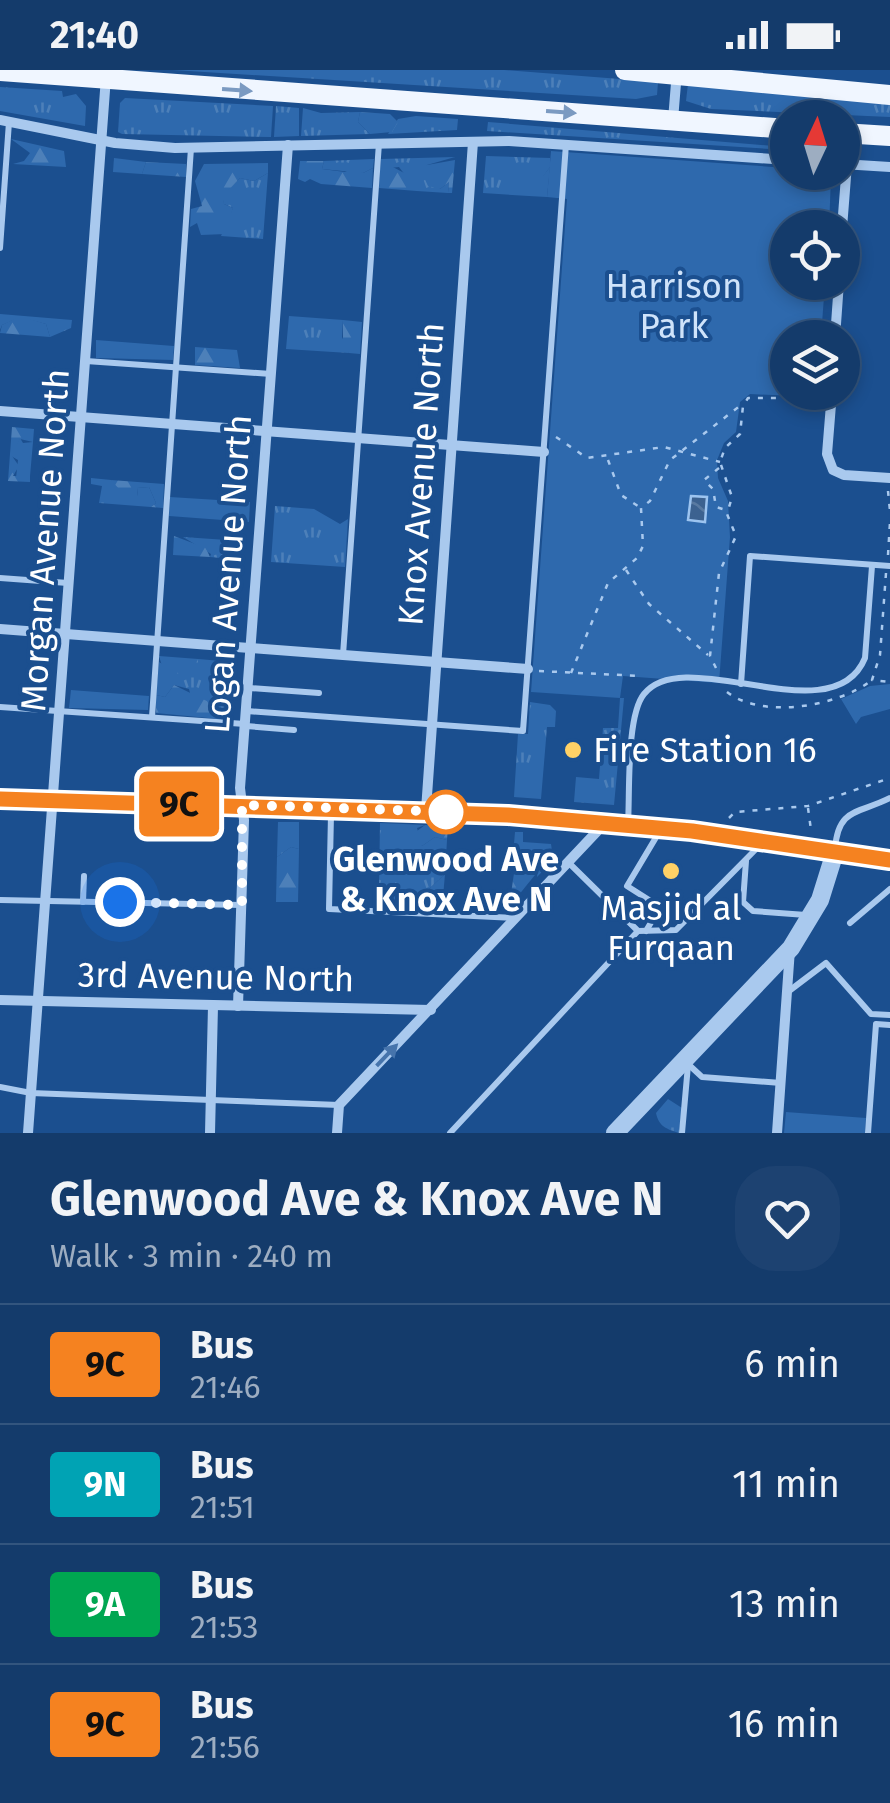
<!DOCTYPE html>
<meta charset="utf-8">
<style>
:root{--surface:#143b6b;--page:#1d4271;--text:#f1f3f6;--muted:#9dadc1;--line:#33557e}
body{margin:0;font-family:"Fira Sans",sans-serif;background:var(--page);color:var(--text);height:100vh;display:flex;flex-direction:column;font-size:38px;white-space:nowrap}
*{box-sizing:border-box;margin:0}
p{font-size:32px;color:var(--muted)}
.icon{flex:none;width:55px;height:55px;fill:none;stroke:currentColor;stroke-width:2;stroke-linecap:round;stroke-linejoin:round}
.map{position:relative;height:1063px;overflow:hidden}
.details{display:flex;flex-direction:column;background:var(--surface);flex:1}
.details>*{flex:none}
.badge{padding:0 20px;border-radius:8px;font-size:35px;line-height:65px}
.needle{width:65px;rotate:4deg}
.tools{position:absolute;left:770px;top:30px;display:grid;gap:20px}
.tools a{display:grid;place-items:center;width:90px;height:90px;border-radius:50%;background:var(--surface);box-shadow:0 5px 15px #0003,0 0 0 2px var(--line);font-size:50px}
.you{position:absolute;width:50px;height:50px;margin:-25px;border:8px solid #fff;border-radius:50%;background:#1a73e8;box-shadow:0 0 0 15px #1a73e833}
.map>.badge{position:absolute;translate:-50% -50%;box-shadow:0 0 0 5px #fff}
.round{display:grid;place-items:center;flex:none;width:105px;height:105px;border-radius:40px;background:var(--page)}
.headline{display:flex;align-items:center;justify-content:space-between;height:170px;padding:0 50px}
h1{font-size:48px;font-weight:700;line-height:75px}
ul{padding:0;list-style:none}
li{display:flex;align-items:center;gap:30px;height:120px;padding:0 50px;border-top:2px solid var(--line)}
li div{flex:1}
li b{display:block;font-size:38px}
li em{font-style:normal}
li .badge{min-width:110px;font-weight:700;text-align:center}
.status{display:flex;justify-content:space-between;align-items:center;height:70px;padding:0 50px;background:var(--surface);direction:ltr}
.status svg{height:28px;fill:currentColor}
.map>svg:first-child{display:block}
.grass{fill:url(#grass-tufts)}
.forest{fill:url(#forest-firs)}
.green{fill:#2e69ad}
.water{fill:url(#water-waves);stroke:#9cc4f0;stroke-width:2.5}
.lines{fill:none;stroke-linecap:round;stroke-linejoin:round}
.path{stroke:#a9c9ee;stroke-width:2.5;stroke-dasharray:5 8;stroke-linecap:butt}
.service{stroke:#a9c9ee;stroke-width:6}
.minor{stroke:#a9c9ee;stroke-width:10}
.tertiary{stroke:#a9c9ee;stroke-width:18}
.primary{stroke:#f0f6ff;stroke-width:20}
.oneway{fill:#7b9ac1}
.oneway2{fill:#4674ac}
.line-casing{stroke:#fff;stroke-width:22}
.line{stroke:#f58220;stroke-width:15}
.walk{stroke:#fff;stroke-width:10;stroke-dasharray:0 18}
.poi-dot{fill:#ffd166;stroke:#1b4f8f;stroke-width:4}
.stop-dot{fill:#fff;stroke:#f58220;stroke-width:5}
.labels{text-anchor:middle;stroke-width:8;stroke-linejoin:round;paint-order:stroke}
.park-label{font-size:35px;fill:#cfe3fa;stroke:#1b4f8f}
.street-label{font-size:35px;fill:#fff;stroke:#1b4f8f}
.poi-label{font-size:35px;fill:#fff;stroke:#1b4f8f;text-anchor:start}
.stop-label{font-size:35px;font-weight:bold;fill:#fff;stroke:#1b4f8f}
</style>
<div class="status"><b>21:40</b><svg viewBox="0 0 49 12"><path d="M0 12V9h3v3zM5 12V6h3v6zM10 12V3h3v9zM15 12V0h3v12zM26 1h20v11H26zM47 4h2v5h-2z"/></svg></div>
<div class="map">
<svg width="890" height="1063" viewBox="0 0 890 1063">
<defs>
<pattern id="grass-tufts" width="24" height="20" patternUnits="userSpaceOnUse" patternTransform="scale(2.5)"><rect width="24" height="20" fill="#2e69ad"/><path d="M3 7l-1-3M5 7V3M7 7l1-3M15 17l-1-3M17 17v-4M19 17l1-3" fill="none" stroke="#4d80b9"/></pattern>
<pattern id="forest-firs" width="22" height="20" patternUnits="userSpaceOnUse" patternTransform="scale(2.5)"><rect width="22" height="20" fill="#2e69ad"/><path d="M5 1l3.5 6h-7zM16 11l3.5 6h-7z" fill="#4d80b9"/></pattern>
<pattern id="water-waves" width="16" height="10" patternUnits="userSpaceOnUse" patternTransform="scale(2.5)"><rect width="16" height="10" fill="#3c6290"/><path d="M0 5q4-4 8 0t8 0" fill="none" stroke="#597aa1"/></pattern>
</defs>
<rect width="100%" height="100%" fill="#1b4f8f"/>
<g class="grass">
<polygon points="173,0 504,0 658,12 657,25 636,29"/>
<polygon points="688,14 890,33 890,47 711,39 686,31"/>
<polygon points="0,17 62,21 63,27 76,24 86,36 85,56 0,41"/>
<polygon points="125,28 273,36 271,67 122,64 118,62 120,33"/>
<polygon points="276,36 299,38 299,66 274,67"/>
<polygon points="303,38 321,43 360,42 358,52 370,64 301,66"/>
<polygon points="416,46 458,49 457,60 388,64 398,49"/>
<polygon points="488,52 786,77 787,73 787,80 487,61"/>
<polygon points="486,86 550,88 550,97 529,126 483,123"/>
<polygon points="455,87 427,95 426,107 440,119 449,112 448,123 417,121 399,97 380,99 381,89"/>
<polygon points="114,88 146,92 142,104 113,102"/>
<polygon points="374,89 373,98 363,103 322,99 324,91"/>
<polygon points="268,103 263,169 221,166 233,138 224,134 222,126 240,108 254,111"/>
<polygon points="0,244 72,250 71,258 50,267 46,254 20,247 2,255 0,260"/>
<polygon points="289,246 343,250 342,267 349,283 286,279"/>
<polygon points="20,368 23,373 33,372 30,406 16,408 18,390 11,386"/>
<polygon points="91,408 111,410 138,426 137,418 149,417 156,433 151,437 99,433 102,416 91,414"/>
<polygon points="275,436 314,439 340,454 348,449 345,497 271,492"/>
<polygon points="183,467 241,471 240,484 231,489 210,487 211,484"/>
<polygon points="198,589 233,592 229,649 219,649 219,637 191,627 189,619 174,615 165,627 156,625 159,592 171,599 190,599"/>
<polygon points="620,628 624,628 614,735 574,732 576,707 599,709 603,658 618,658"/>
<polygon points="530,632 550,635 556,641 555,657 547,657 541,729 514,727 518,664 528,664"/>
<polygon points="278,752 299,752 299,779 291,777 277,787"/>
<polygon points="380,753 425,755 417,758 422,776 435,767 447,770 445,804 414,833 400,830 402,823 379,817"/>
<polygon points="515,762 523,762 523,772 551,774 552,781 560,783 537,807 538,800 517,790 512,798"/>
<path d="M668,1029L682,1038L679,1063C667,1059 659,1057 656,1043Z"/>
</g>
<g class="forest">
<polygon points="360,42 390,44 398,52 392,62 370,64 358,52"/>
<polygon points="11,69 64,81 66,97 13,94 24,91 30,83"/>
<polygon points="455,90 452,123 448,123 449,112 440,119 428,116 421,101 427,95"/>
<polygon points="300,91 324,91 322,99 345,102 353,98 363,103 373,98 372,118 321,114 310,109 305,112 298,109"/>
<polygon points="146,92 186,94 186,107 142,104"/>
<polygon points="268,93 268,103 254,111 240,108 223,126 224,134 233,138 225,164 201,165 197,153 190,157 191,139 202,136 195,111 204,94"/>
<polygon points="389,95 408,105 418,102 417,121 379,118 380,99"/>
<polygon points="550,97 547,127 529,126 528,108 543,106"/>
<polygon points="20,246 46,254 50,267 0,263 2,255"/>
<polygon points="343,250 362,252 360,284 349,283 343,275"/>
<polygon points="195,277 237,280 240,298 195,295"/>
<polygon points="12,357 34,359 33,372 20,369 12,386 19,396 13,406 30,406 30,412 8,411"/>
<polygon points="111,410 164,414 163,438 151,437 156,433 149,417 137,418 138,427 120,420"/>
<polygon points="174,466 206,478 210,487 173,485"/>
<polygon points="159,586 198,589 198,594 185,607 162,596"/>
<polygon points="174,615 219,637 219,649 156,643 156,625 165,627"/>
<polygon points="425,755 448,756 447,770 435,767 422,776 413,764"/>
<polygon points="291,777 299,779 298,832 276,832 277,787"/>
<polygon points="516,790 539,800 509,837"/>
<polygon points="445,804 442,838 419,837 414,833"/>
<polygon points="396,812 402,823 398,837 378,836 379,817 388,819"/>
</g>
<g class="green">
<polygon points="551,81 787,98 788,102 828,103 831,108 829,157 788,158 788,212 825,213 821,267 788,268 788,322 817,323 817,327 750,324 740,332 736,362 724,373 717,390 718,408 728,431 730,467 719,613 623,606 620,628 531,622 567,129 547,127"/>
<polygon points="96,270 174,276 173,290 96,288"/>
<polygon points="170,427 250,432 249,452 169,446"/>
<polygon points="890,614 890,639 861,647 856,654 841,629 870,616"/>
<polygon points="71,620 149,626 148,640 69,638"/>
<polygon points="786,1042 866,1048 865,1063 784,1063"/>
</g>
<polygon class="water" points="691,426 707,427 705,452 688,450"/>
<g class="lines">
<g class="path">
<polyline points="556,367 587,388 664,377 720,392"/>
<polyline points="608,390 621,425 641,438"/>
<polyline points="719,398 704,410 713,419 716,437 726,440"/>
<polyline points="888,421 890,441"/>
<polyline points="888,485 890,452"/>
<polyline points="626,500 649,534 708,585"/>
<polyline points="886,503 880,585 872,610 890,612"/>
<polyline points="716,598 710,586 719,503 736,466 727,444 732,427 720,392 725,378 740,364 743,336 748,328 811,328"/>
<polyline points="539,601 642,606"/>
<polyline points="571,603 608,513 637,488 643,476 641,438 650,431 670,390 741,335"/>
<path d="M727,622C763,650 839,636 872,610"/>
<polyline points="808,738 811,760"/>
<polyline points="729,748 735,742 808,736 890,708"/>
</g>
<g class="service">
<polyline points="0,178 9,52"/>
<polyline points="86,291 271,304"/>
<polyline points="0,508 68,513"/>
<polyline points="343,585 379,73"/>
<polyline points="741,614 750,486 890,496"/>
<polyline points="249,618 319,623"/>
<polyline points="0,637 245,654"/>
<polyline points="247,641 523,661 566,74"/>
<polyline points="152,647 191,78"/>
<polyline points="246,656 294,660"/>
<polyline points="331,744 329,839 516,848"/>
<path d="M628,754C630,724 626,646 644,624C685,572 833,666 865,588L872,496"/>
<path d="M835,779C838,737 859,744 890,728"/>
<polyline points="746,791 743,832 753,841 806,845"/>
<polyline points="569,793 638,861"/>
<polyline points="0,830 242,835"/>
<polyline points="83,832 84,806"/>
<polyline points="850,853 890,819"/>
<polyline points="646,861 660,837 627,816 661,759"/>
<polyline points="789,921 826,893 871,944 890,945"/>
<polyline points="688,994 702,1007 781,1013"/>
<polyline points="0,1017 31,1023 339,1035"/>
<polyline points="450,1063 638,861 676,860 760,775"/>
<polyline points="682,1063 688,995"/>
<polyline points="868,1063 876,954 890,955"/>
</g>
<g class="minor">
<polyline points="0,50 115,73 175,78 509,71 788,90"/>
<polyline points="673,50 677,1"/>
<polyline points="842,94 890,97"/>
<polyline points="842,158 847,94"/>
<polyline points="835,268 839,212"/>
<polyline points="832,322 827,384 833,400 844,405 890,408"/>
<polyline points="0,341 544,382"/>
<polyline points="0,559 528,599"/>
<polyline points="426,740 473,72"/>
<polyline points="0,930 431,940"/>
<polyline points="238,936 244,750 240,718 288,75"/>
<polyline points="28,1063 106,7"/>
<polyline points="210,1063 213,936"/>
<polyline points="337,1063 339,1035 604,754"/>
<polyline points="777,1063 790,879"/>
</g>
<g class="tertiary">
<polyline points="0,729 508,745 693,761 890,790"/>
<polyline points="615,1063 791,878 820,830 835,782"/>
</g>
<g class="primary">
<polyline points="625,0 890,25"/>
<polyline points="0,1 788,59"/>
<polyline points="842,63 890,66"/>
</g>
</g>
<defs><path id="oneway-solid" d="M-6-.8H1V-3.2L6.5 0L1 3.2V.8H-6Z" transform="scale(2.5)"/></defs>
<g class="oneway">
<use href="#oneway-solid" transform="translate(237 20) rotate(4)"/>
<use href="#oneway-solid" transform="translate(561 42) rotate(4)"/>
</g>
<use class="oneway2" href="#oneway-solid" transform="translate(387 985) rotate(-46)"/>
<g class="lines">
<g class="line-casing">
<polyline id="line" points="0,729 508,745 692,761 890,790"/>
</g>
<use href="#line" class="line"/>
<polyline class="walk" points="120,832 242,835 242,735 454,742 446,742"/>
</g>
<g class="poi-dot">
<circle cx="573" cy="680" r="10"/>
<circle cx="671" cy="801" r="10"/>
</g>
<circle class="stop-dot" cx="446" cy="742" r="20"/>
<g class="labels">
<g class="park-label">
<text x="674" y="228">Harrison<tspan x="674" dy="40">Park</tspan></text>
</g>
<g class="street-label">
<text transform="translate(421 404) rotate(-86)" y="12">Knox Avenue North</text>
<text transform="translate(45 470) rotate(-86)" y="12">Morgan Avenue North</text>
<text transform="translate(228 504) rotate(-86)" y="12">Logan Avenue North</text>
<text transform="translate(216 907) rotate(1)" y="12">3rd Avenue North</text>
</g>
<g class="poi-label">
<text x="593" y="692">Fire Station 16</text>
<text x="671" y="850" text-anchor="middle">Masjid al<tspan x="671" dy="40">Furqaan</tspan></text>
</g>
<g class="stop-label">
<text x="446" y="801">Glenwood Ave<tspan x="446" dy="40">&amp; Knox Ave N</tspan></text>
</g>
</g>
</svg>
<div class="tools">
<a><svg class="needle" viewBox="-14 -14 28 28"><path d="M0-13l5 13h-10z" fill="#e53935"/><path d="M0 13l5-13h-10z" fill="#9dadc1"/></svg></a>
<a><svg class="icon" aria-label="locate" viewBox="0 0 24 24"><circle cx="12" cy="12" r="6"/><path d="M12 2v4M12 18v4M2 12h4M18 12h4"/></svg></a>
<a><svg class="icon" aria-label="layers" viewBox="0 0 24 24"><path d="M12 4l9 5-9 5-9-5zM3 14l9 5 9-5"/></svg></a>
</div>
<div class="you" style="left:120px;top:832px"></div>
<b class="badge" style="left:179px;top:734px;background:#f58220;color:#111">9C</b>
</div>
<section class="details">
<div class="headline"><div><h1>Glenwood Ave &amp; Knox Ave N</h1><p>Walk · 3 min · 240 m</p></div><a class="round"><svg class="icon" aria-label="heart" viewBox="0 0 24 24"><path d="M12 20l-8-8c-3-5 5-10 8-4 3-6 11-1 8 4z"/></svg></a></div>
<ul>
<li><span class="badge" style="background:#f58220;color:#111">9C</span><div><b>Bus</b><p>21:46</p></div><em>6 min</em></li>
<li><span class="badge" style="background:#00a3b4;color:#fff">9N</span><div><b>Bus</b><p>21:51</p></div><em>11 min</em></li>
<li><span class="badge" style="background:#00a651;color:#fff">9A</span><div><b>Bus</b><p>21:53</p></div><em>13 min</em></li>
<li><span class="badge" style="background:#f58220;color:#111">9C</span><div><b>Bus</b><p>21:56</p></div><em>16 min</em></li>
</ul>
</section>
